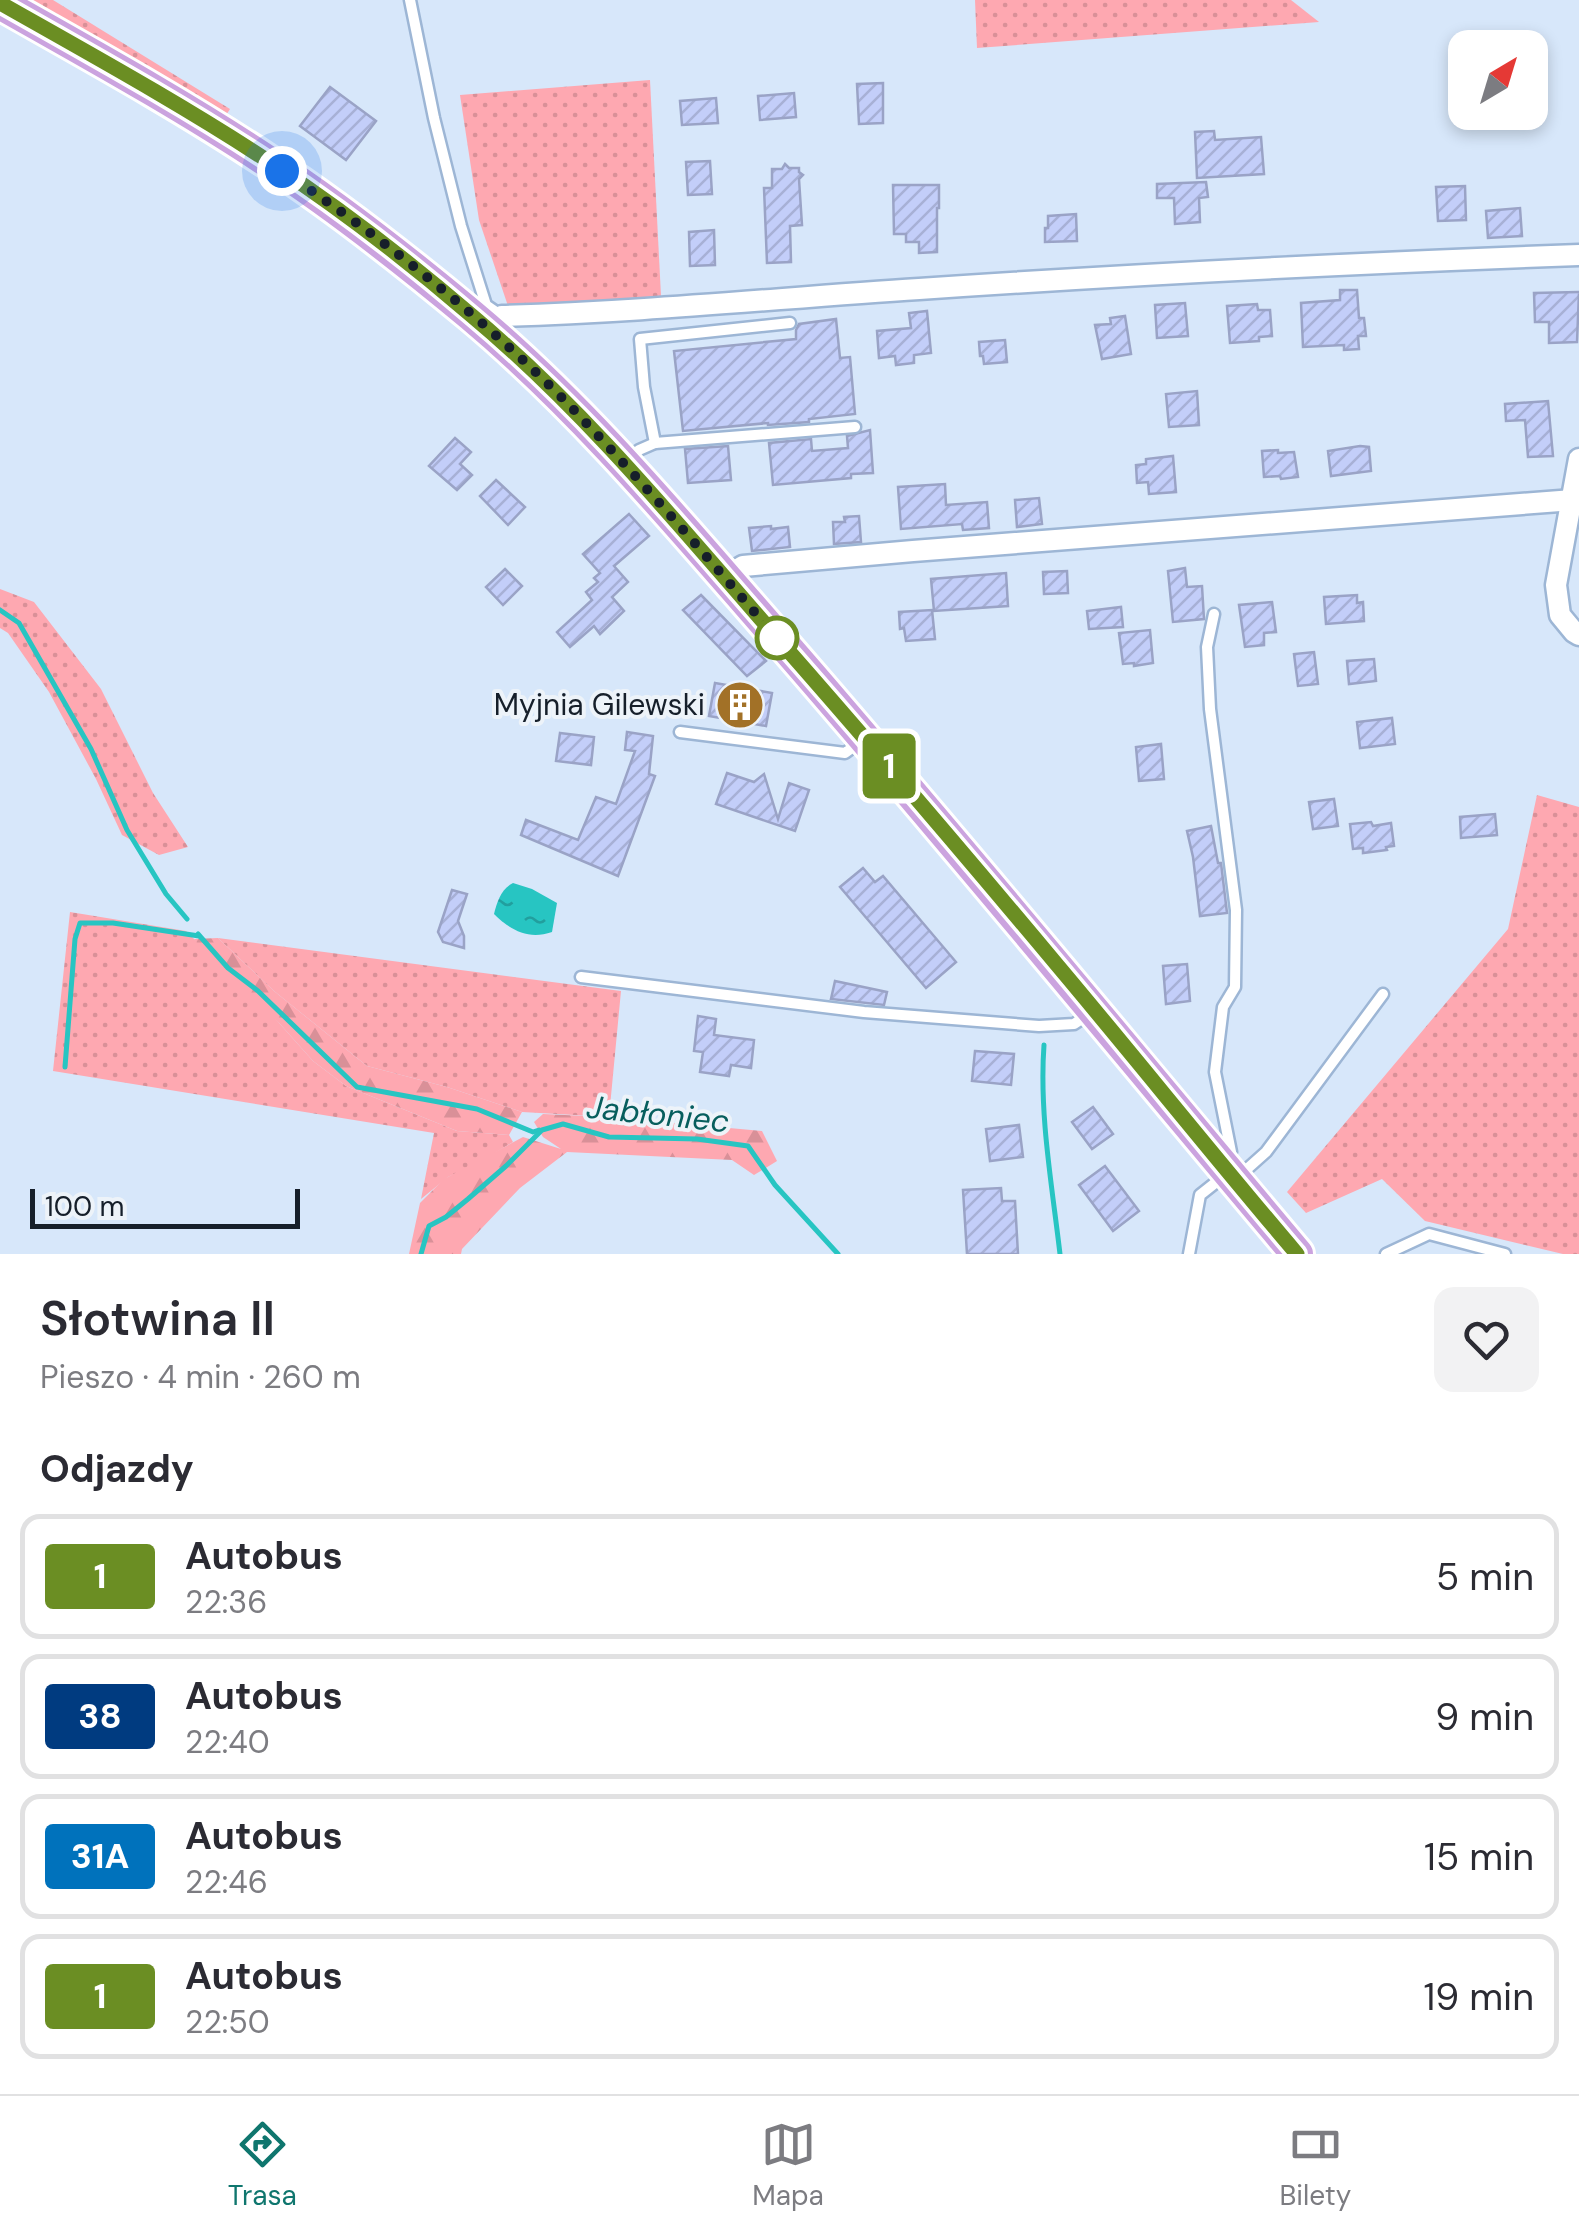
<!DOCTYPE html>
<html lang="pl">
<meta charset="utf-8">
<style>
:root{--surface:#fff;--page:#f2f2f3;--text:#2b2b33;--muted:#7c7c81;--line:#e1e1e2;--accent:#0f766e}
body{margin:0;font-family:"DM Sans",sans-serif;background:var(--page);color:var(--text);height:100vh;display:flex;flex-direction:column;font-size:38px;white-space:nowrap}
*{box-sizing:border-box;margin:0}
p{font-size:32px;color:var(--muted)}
.icon{flex:none;width:55px;height:55px;fill:none;stroke:currentColor;stroke-width:2;stroke-linecap:round;stroke-linejoin:round}
.map{position:relative;height:1254px;overflow:hidden}
.details{display:flex;flex-direction:column;background:var(--surface);flex:1}
.details>*{flex:none}
.badge{padding:0 20px;border-radius:8px;font-size:35px;line-height:65px}
.needle{width:65px;rotate:38deg}
.controls{position:absolute;left:1448px;top:30px;display:grid;gap:20px}
.controls a{display:grid;place-items:center;width:100px;height:100px;border-radius:20px;background:var(--surface);box-shadow:0 5px 15px #0003;font-size:50px}
.scale{position:absolute;left:30px;bottom:25px;width:270px;box-sizing:border-box;padding-left:10px;border:5px solid #161f2a;border-top:0;font-size:28px;line-height:35px;white-space:nowrap;color:#161f2a;-webkit-text-stroke:8px #edf3f9;paint-order:stroke}
.you{position:absolute;width:50px;height:50px;margin:-25px;border:8px solid #fff;border-radius:50%;background:#1a73e8;box-shadow:0 0 0 15px #1a73e833}
.map>.badge{position:absolute;translate:-50% -50%;box-shadow:0 0 0 5px #fff}
h2{padding:0 40px;font-size:38px;line-height:90px}
.round{display:grid;place-items:center;flex:none;width:105px;height:105px;border-radius:20px;background:var(--page)}
.summary{display:flex;align-items:center;justify-content:space-between;height:170px;padding:0 40px}
h1{font-size:48px;font-weight:600;line-height:75px}
ul{padding:0;list-style:none}
li{display:flex;align-items:center;gap:30px;height:125px;margin:0 20px 15px;padding:0 20px;border:5px solid var(--line);border-radius:20px}
li div{flex:1}
li b{display:block;font-size:38px}
li em{font-style:normal}
li .badge{min-width:110px;font-weight:700;text-align:center}
.menu{display:flex;justify-content:space-around;align-items:center;height:140px;border-top:2px solid var(--line);background:var(--surface);font-size:28px;color:var(--muted)}
.menu a{display:grid;justify-items:center;gap:5px}
.menu .on{color:var(--accent)}
.map>svg:first-child{display:block}
.grass{fill:url(#grass-dots)}
.forest{fill:url(#forest-firs)}
.water{fill:url(#water-ripples)}
.lines{fill:none;stroke-linecap:round;stroke-linejoin:round}
.stream{stroke:#27c5c2;stroke-width:5}
.building{fill:url(#building-hatch);stroke:#9aa3c6;stroke-width:2.5}
.lane-casing{stroke:#9db6d5;stroke-width:15}
.street-casing{stroke:#9db6d5;stroke-width:25}
.primary-casing{stroke:#fff;stroke-width:38}
.lane{stroke:#fff;stroke-width:10}
.street{stroke:#fff;stroke-width:20}
.primary{stroke:#cba3df;stroke-width:32}
.line-casing{stroke:#fff;stroke-width:22}
.line{stroke:#6b8e23;stroke-width:15}
.walk{stroke:#161f2a;stroke-width:10;stroke-dasharray:0 18}
.stop-dot{fill:#fff;stroke:#6b8e23;stroke-width:5}
.labels{text-anchor:middle;stroke-width:8;stroke-linejoin:round;paint-order:stroke}
.poi-label{font-size:30px;fill:#161f2a;stroke:#edf3f9;text-anchor:end}
.water-label{font-size:32px;font-style:italic;fill:#075e5d;stroke:#edf3f9}
</style>
<div class="map">
<svg width="1579" height="1254" viewBox="0 0 1579 1254">
<defs>
<pattern id="grass-dots" width="8" height="8" patternUnits="userSpaceOnUse" patternTransform="scale(2.5)"><rect width="8" height="8" fill="#fea8b1"/><path d="M2 2h.1M6 6h.1" fill="none" stroke="#d99098" stroke-width="1.8" stroke-linecap="round"/></pattern>
<pattern id="forest-firs" width="22" height="20" patternUnits="userSpaceOnUse" patternTransform="scale(2.5)"><rect width="22" height="20" fill="#fea8b1"/><path d="M5 1l3.5 6h-7zM16 11l3.5 6h-7z" fill="#d99098"/></pattern>
<pattern id="water-ripples" width="26" height="14" patternUnits="userSpaceOnUse" patternTransform="scale(2.5)"><rect width="26" height="14" fill="#27c5c2"/><path d="M2 4q2-2 4 0t4 0M15 11q2-2 4 0t4 0" fill="none" stroke="#219f9e"/></pattern>
<pattern id="building-hatch" width="6" height="6" patternUnits="userSpaceOnUse" patternTransform="scale(2.5)"><rect width="6" height="6" fill="#c3cef9"/><path d="M-1 1l2-2M0 6l6-6M5 7l2-2" fill="none" stroke="#a7b0d6"/></pattern>
</defs>
<rect width="100%" height="100%" fill="#d7e7fa"/>
<g class="grass">
<polygon points="30,0 53,0 230,109 223,120"/>
<polygon points="975,0 1291,0 1319,22 977,48"/>
<polygon points="650,80 661,296 508,306 479,220 460,95"/>
<polygon points="0,589 34,602 101,689 153,793 188,847 159,855 122,835 96,779 49,692 8,633 0,628"/>
<polygon points="1537,795 1579,807 1579,1254 1563,1254 1425,1221 1382,1179 1306,1213 1287,1192 1508,929"/>
<polygon points="70,912 186,931 280,1024 313,1061 346,1086 457,1131 509,1135 513,1142 478,1163 448,1177 421,1199 434,1133 53,1071"/>
<polygon points="218,938 621,991 609,1117 522,1112 447,1087 367,1066 274,991"/>
</g>
<g class="forest">
<polygon points="218,938 274,991 367,1066 447,1087 522,1112 509,1135 457,1131 346,1086 313,1061 280,1024 214,967 194,939"/>
<polygon points="543,1114 609,1117 762,1131 777,1161 754,1175 732,1160 567,1152 520,1188 462,1249 461,1254 409,1254 420,1203 444,1179 523,1137 561,1149 543,1137 534,1122"/>
</g>
<path class="water" d="M513,883L532,889L557,903L552,932C529,940 511,931 494,914C497,902 501,889 513,883Z"/>
<g class="lines">
<g class="stream">
<polyline points="0,610 19,623 91,749 127,830 166,894 187,919"/>
<polyline points="198,934 228,968 258,991 357,1087 477,1109 533,1132 539,1130"/>
<path d="M1044,1045C1039,1114 1052,1185 1060,1254"/>
<polyline points="65,1067 75,939 80,923 113,923 199,936"/>
<polyline points="421,1254 429,1226 446,1217 468,1199 506,1166 542,1130 563,1124 609,1137 697,1139 748,1146 775,1185 838,1254"/>
</g>
</g>
<g class="building">
<polygon points="883,83 883,123 859,124 857,84"/>
<polygon points="330,87 376,121 346,160 300,126"/>
<polygon points="794,93 796,117 760,120 758,96"/>
<polygon points="716,98 718,123 682,125 680,101"/>
<polygon points="1214,131 1215,140 1261,137 1264,174 1197,178 1195,132"/>
<polygon points="710,161 712,194 688,195 686,162"/>
<polygon points="785,164 789,168 799,168 799,172 803,175 799,179 802,225 790,226 791,262 767,263 764,188 772,188 772,169 782,169"/>
<polygon points="1206,182 1208,197 1199,198 1200,222 1175,224 1174,198 1157,198 1157,184"/>
<polygon points="893,185 939,185 939,208 937,208 937,252 919,253 919,242 906,242 906,234 894,234"/>
<polygon points="1465,186 1466,220 1438,221 1436,187"/>
<polygon points="1520,208 1522,236 1488,238 1486,211"/>
<polygon points="1076,214 1077,241 1045,242 1045,228 1048,228 1048,216"/>
<polygon points="714,230 715,265 690,266 689,232"/>
<polygon points="1340,290 1357,290 1359,318 1364,318 1366,336 1358,336 1359,349 1344,350 1344,345 1303,347 1301,303 1340,300"/>
<polygon points="1579,292 1577,342 1549,343 1549,322 1535,322 1534,293"/>
<polygon points="1185,303 1188,336 1157,338 1155,305"/>
<polygon points="1257,304 1258,310 1270,310 1272,336 1259,337 1259,341 1230,343 1227,306"/>
<polygon points="927,311 931,353 914,355 914,363 896,365 895,356 879,358 877,331 911,328 909,313"/>
<polygon points="1125,316 1131,354 1102,359 1095,325 1111,324 1110,318"/>
<polygon points="836,319 840,358 850,357 855,414 809,419 809,422 768,425 768,423 683,431 674,351 796,339 796,330 799,324"/>
<polygon points="1005,340 1007,362 984,364 983,356 980,356 979,342"/>
<polygon points="1197,391 1199,425 1169,427 1166,394"/>
<polygon points="1548,401 1553,456 1528,457 1525,420 1506,421 1505,404"/>
<polygon points="870,430 873,473 851,474 851,478 773,485 769,443 811,439 812,451 848,448 847,436"/>
<polygon points="455,438 471,452 460,464 472,475 457,490 429,466"/>
<polygon points="728,446 731,480 688,483 685,449"/>
<polygon points="1360,446 1369,447 1371,471 1331,476 1328,451"/>
<polygon points="1278,450 1278,453 1294,452 1298,477 1281,479 1280,476 1264,477 1262,451"/>
<polygon points="1173,456 1176,492 1149,494 1148,482 1137,483 1136,465 1146,464 1146,459"/>
<polygon points="496,480 525,507 508,525 480,496"/>
<polygon points="945,484 946,505 987,502 989,528 963,530 962,524 901,529 898,487"/>
<polygon points="1039,498 1042,524 1017,527 1015,500"/>
<polygon points="629,514 649,536 614,566 628,582 612,597 624,611 600,634 594,626 570,647 557,632 592,600 586,592 598,582 594,578 600,573 583,554"/>
<polygon points="859,516 861,542 834,544 833,522 845,522 844,517"/>
<polygon points="771,526 771,529 788,527 790,547 752,551 749,528"/>
<polygon points="1185,568 1187,587 1202,586 1204,619 1173,622 1168,571"/>
<polygon points="505,569 522,586 503,605 486,587"/>
<polygon points="1067,571 1068,593 1044,594 1043,572"/>
<polygon points="1006,573 1008,606 934,611 931,579"/>
<polygon points="701,595 766,661 747,676 683,610"/>
<polygon points="1357,595 1357,603 1363,602 1364,621 1326,624 1324,597"/>
<polygon points="1272,602 1276,632 1264,633 1264,645 1245,647 1239,605"/>
<polygon points="1121,607 1123,627 1089,629 1087,611"/>
<polygon points="932,610 935,639 906,641 904,628 900,629 899,612"/>
<polygon points="1150,630 1153,663 1134,666 1134,663 1123,664 1119,633"/>
<polygon points="1314,652 1318,684 1298,686 1294,654"/>
<polygon points="1374,659 1376,681 1349,684 1347,661"/>
<polygon points="715,683 772,693 766,726 709,716"/>
<polygon points="1392,718 1395,744 1360,748 1357,722"/>
<polygon points="627,732 653,736 649,774 655,776 618,876 521,835 526,820 578,840 596,797 616,804 635,751 625,750"/>
<polygon points="560,733 594,737 591,765 556,761"/>
<polygon points="1161,744 1164,779 1139,781 1136,747"/>
<polygon points="727,773 754,782 764,774 778,819 789,783 809,790 795,831 716,804"/>
<polygon points="1334,799 1338,826 1313,829 1309,802"/>
<polygon points="1495,814 1497,835 1461,838 1460,817"/>
<polygon points="1371,822 1373,826 1391,823 1394,846 1386,847 1387,850 1363,853 1363,848 1353,849 1350,824"/>
<polygon points="1211,826 1218,863 1221,863 1227,913 1200,916 1193,857 1187,831"/>
<polygon points="863,868 875,882 883,876 956,962 926,988 840,887"/>
<polygon points="452,890 467,894 458,921 464,936 464,948 443,942 438,932"/>
<polygon points="1187,964 1190,1001 1166,1004 1163,966"/>
<polygon points="835,981 887,992 884,1005 831,999"/>
<polygon points="698,1016 716,1019 714,1035 754,1040 751,1068 731,1065 729,1076 700,1072 703,1052 694,1051"/>
<polygon points="975,1051 1014,1054 1011,1085 972,1081"/>
<polygon points="1093,1107 1113,1134 1092,1149 1072,1122"/>
<polygon points="1019,1125 1023,1157 990,1161 986,1129"/>
<polygon points="1105,1166 1139,1211 1113,1231 1079,1185"/>
<polygon points="1001,1188 1002,1201 1015,1201 1018,1254 967,1254 963,1190"/>
</g>
<g class="lines">
<g class="lane-casing">
<g id="lane">
<polyline points="410,0 434,118 461,226 486,305 502,316"/>
<polyline points="655,443 644,387 640,339 790,323"/>
<polyline points="629,460 639,450 655,443 855,427"/>
<polyline points="1214,614 1207,647 1210,709 1236,910 1235,987 1223,1007 1215,1072 1231,1152 1225,1157"/>
<polyline points="680,732 845,753 860,742"/>
<polyline points="581,977 864,1012 1039,1026 1074,1024 1089,1014"/>
<polyline points="1238,1177 1266,1152 1383,994"/>
<polyline points="1189,1254 1200,1195 1224,1176"/>
<polyline points="1386,1254 1429,1234 1505,1254"/>
</g>
</g>
<g class="street-casing">
<g id="street">
<path d="M492,333L502,316C641,312 780,298 919,289C1139,274 1359,263 1579,255"/>
<polyline points="1579,459 1556,585 1560,615 1574,632 1579,635"/>
<polyline points="725,577 743,566 913,551 1573,500"/>
</g>
</g>
<g class="primary-casing">
<path id="primary" d="M0,3C90,54 181,104 267,161C338,207 406,261 471,315C588,413 685,532 785,646C959,846 1126,1051 1297,1254"/>
</g>
<use href="#lane" class="lane"/>
<use href="#street" class="street"/>
<use href="#primary" class="primary"/>
</g>
<g class="lines">
<g class="line-casing">
<path id="line" d="M0,3C90,54 181,104 268,161C338,207 407,260 471,315C586,411 681,528 779,640C873,747 966,856 1058,966C1138,1061 1216,1159 1297,1254"/>
</g>
<use href="#line" class="line"/>
<path class="walk" d="M282,171C382,237 487,321 570,406C644,483 713,564 782,644L777,638"/>
</g>
<defs>
<g id="building-disc" transform="scale(2.5)"><circle r="9.5" fill="#a27127" stroke="#edf3f9"/><path d="M-4-6H4V6H1V3H-1V6H-4ZM-2.5-4.3h1.7v1.8h-1.7ZM.8-4.3h1.7v1.8H.8ZM-2.5-1h1.7V.8h-1.7ZM.8-1h1.7V.8H.8Z" fill="#fff"/></g>
</defs>
<g fill-rule="evenodd">
<use href="#building-disc" x="740" y="705"/>
</g>
<circle class="stop-dot" cx="777" cy="638" r="20"/>
<g class="labels">
<g class="poi-label">
<text x="705" y="715">Myjnia Gilewski</text>
</g>
<g class="water-label">
<text transform="translate(658 1114) rotate(6)" y="11">Jabłoniec</text>
</g>
</g>
</svg>
<div class="controls">
<a><svg class="needle" viewBox="-14 -14 28 28"><path d="M0-13l5 13h-10z" fill="#e53935"/><path d="M0 13l5-13h-10z" fill="#7c7c81"/></svg></a>
</div>
<div class="scale">100 m</div>
<div class="you" style="left:282px;top:171px"></div>
<b class="badge" style="left:889px;top:766px;background:#6b8e23;color:#fff">1</b>
</div>
<section class="details">
<div class="summary"><div><h1>Słotwina II</h1><p>Pieszo · 4 min · 260 m</p></div><a class="round"><svg class="icon" aria-label="heart" viewBox="0 0 24 24"><path d="M12 20l-8-8c-3-5 5-10 8-4 3-6 11-1 8 4z"/></svg></a></div>
<h2>Odjazdy</h2>
<ul>
<li><span class="badge" style="background:#6b8e23;color:#fff">1</span><div><b>Autobus</b><p>22:36</p></div><em>5 min</em></li>
<li><span class="badge" style="background:#003b80;color:#fff">38</span><div><b>Autobus</b><p>22:40</p></div><em>9 min</em></li>
<li><span class="badge" style="background:#0072bc;color:#fff">31A</span><div><b>Autobus</b><p>22:46</p></div><em>15 min</em></li>
<li><span class="badge" style="background:#6b8e23;color:#fff">1</span><div><b>Autobus</b><p>22:50</p></div><em>19 min</em></li>
</ul>
</section>
<nav class="menu">
<a class="on"><svg class="icon" aria-label="directions" viewBox="0 0 24 24"><path d="M12 3l9 9-9 9-9-9zM9 14v-3h6M13 9l2 2-2 2"/></svg>Trasa</a>
<a><svg class="icon" aria-label="map" viewBox="0 0 24 24"><path d="M3 6l6-2 6 2 6-2v14l-6 2-6-2-6 2zM9 4v14M15 6v14"/></svg>Mapa</a>
<a><svg class="icon" aria-label="tickets" viewBox="0 0 24 24"><path d="M3 7h18v10H3zM15 7v10"/></svg>Bilety</a>
</nav>
